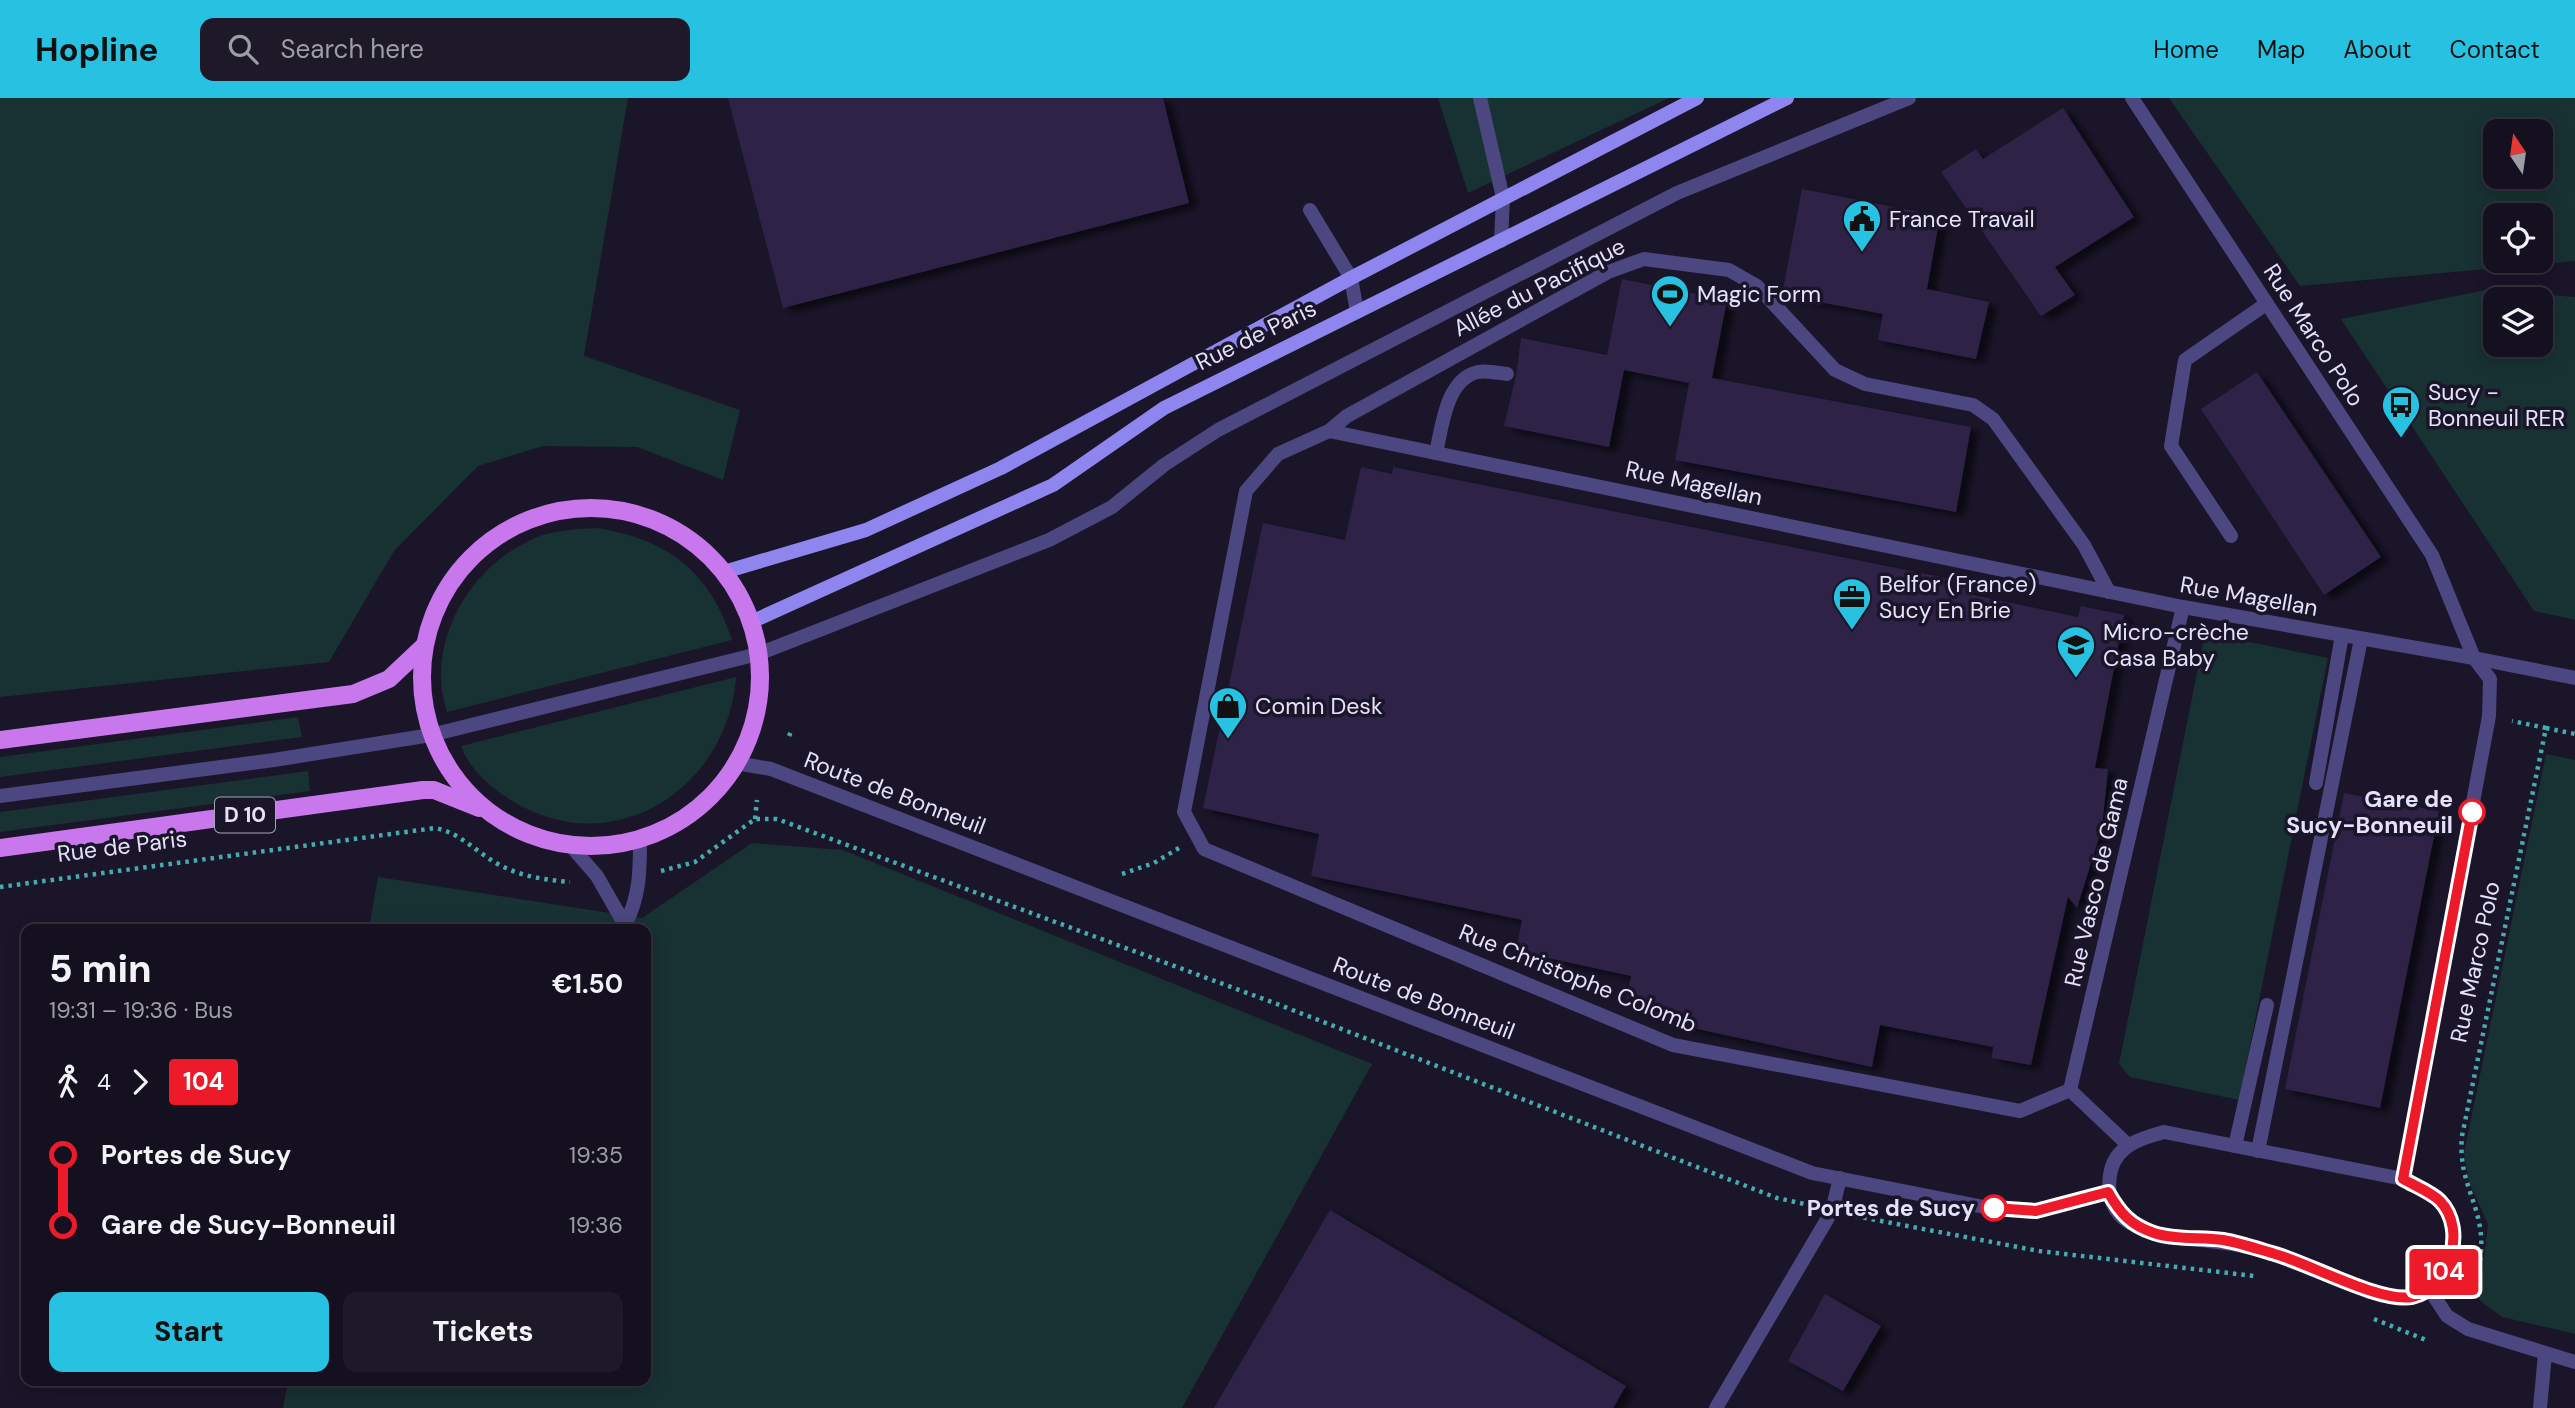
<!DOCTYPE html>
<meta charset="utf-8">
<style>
:root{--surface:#14101f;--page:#1d1928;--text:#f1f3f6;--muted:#9d9da4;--line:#33303d;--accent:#27c2e1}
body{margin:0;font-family:"DM Sans",sans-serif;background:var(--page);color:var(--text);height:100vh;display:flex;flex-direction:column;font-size:26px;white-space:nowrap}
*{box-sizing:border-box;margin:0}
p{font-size:23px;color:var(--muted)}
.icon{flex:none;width:38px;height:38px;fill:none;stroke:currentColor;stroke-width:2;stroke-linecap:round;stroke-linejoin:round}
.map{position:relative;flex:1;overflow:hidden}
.panel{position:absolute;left:21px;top:826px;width:630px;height:462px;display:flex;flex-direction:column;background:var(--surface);border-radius:14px;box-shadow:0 4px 18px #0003,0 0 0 2px var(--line)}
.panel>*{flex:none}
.badge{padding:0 14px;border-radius:5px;font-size:24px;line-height:46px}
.needle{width:46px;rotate:347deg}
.fabs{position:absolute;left:2483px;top:21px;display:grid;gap:14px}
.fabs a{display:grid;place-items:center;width:70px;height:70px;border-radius:14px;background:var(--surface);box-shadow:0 4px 18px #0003,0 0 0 2px var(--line);font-size:35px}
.map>.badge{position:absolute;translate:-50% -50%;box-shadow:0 0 0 4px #fff}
.legs{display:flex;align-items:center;gap:10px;height:77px;padding:0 28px;font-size:23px}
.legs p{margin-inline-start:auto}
.headline{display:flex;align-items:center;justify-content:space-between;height:119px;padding:0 28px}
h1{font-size:38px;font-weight:800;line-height:52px}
.cta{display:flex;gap:14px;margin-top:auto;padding:14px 28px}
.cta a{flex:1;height:80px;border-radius:14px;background:var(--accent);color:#111;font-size:28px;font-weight:800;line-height:80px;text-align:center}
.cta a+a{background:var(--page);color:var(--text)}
ul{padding:0 28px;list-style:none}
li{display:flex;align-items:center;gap:24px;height:70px;font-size:26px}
li i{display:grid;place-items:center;width:10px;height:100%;margin:0 9px;background:currentColor}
li i::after{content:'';width:18px;height:18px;margin:-9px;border:5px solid;border-radius:50%;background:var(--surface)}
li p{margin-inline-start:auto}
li:first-child i{background:linear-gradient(#0000 50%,currentColor 0)}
li:last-child i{background:linear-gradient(currentColor 50%,#0000 0)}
header{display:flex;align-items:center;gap:42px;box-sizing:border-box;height:98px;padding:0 35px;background:var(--accent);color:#111}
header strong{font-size:33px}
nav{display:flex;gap:38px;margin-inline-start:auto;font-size:24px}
.search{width:490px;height:63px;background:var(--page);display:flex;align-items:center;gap:18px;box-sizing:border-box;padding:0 24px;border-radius:14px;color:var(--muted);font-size:26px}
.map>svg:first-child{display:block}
.green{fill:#183132;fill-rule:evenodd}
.building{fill:#2d2347;filter:url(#shadow)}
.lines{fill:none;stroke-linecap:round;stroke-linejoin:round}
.path{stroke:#42adad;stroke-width:4.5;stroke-dasharray:3.5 5;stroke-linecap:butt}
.service{stroke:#4c4681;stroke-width:14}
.minor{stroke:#4c4681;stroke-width:14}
.secondary{stroke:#8e85ee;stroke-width:14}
.primary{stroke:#c877ec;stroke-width:18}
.line-1-casing{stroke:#fff;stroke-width:16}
.line-1{stroke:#ed1b2a;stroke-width:10}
.stop-1-dot{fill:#fff;stroke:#ed1b2a;stroke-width:3.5}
.labels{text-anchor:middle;stroke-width:7;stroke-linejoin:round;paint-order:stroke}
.shield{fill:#1a1529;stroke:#a8a4bc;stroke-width:2}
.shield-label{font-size:21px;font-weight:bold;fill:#e5e1fb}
.poi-label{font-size:23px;fill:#e5e1fb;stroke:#1a1529;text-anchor:start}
.street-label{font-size:23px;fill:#e5e1fb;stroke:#1a1529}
.stop-label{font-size:23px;font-weight:bold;fill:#e5e1fb;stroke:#1a1529;text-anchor:end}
</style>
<header>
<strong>Hopline</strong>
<div class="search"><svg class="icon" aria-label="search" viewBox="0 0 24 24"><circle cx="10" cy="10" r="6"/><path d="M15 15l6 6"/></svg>Search here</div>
<nav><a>Home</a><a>Map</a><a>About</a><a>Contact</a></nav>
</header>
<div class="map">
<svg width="2575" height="1310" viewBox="0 0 2575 1310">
<defs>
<filter id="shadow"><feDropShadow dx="8" dy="4.5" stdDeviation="3.5" flood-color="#0009"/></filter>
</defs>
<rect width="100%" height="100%" fill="#1a1529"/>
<g class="green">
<polygon points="0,0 628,0 584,258 740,312 723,382 637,349 543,348 478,368 394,453 329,564 0,599"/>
<polygon points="1438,0 1669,0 1468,95"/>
<path d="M2169,0H2575V163L2300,188ZM2496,33H2541V79H2496ZM2496,117H2541V163H2496Z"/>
<path d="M2486,192L2575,199V522L2534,513L2341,221ZM2496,201H2541V247H2496Z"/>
<path d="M596,430C668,441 709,473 732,542L447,614C423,542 474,461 543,437C560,432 578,431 596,430Z"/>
<polygon points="2205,535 2328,560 2239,1002 2130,979 2119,966"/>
<path d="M736,579C728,691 612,766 511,702C491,690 469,671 461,648Z"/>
<polygon points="298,619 302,639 0,679 0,659"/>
<polygon points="2546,656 2575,662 2575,1236 2502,1219 2479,1202 2488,1126 2469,1084 2464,1055"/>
<polygon points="308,673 310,693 0,734 0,714"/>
<polygon points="752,745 843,752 1372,966 1182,1310 283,1310 288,1283 646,1283 646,831 369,831 378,779 642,820"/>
</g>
<g class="building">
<polygon points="728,0 1163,0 1189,105 783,210"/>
<polygon points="2063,10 2134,119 2055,169 2075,197 2041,218 1941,74 1976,51 1983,61"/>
<polygon points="1802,91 1940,118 1927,191 1989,204 1976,261 1878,242 1883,216 1782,197"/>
<polygon points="1622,181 1727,202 1712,280 1971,329 1956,414 1675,362 1689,285 1624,272 1609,349 1504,328 1516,278 1521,240 1607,257"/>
<polygon points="2257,274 2381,459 2324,497 2201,311"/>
<polygon points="1361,369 1392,376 1393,369 1976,486 1974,497 2078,519 2081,508 2124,517 2095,670 2108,671 2102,730 2077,810 2068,799 2031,967 1992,960 1993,949 1880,927 1872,969 1688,929 1626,904 1631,878 1516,853 1522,822 1311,778 1319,736 1203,710 1263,425 1345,442"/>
<polygon points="2344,695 2439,713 2380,1010 2285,991"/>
<polygon points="1330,1112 1626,1288 1613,1310 1214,1310"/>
<polygon points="1825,1196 1881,1228 1843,1293 1788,1263"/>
</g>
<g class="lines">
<g class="path">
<polyline points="2546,630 2575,636"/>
<polyline points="789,638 792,631"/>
<polyline points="755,721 757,702"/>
<polyline points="661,773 695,764 755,721 777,721 1277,906 1777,1100 1809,1107"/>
<polyline points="1122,776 1154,765 1179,750"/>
<path d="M0,789L435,730C463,735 480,759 506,770C525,779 548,782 570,784"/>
<polyline points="1855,1118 2039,1153 2254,1178"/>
<path d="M2480,1163C2488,1110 2457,1090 2462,1038L2546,630L2512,623"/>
<polyline points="2374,1221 2426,1242"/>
</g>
<g class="service">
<polyline points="1480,0 1503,100 1501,143"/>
<polyline points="1310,112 1351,180 1357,214"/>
<polyline points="1329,333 1347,318 1608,174 1644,161 1729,172 1757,188 1835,272 1865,286 1973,307 1993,321 2084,447 2109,494"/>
<path d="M1436,355C1442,329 1446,281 1478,274C1486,272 1499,275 1507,276"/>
<polyline points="2231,438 2171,348 2185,262 2266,206"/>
<polyline points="2474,560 2575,580"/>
<polyline points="2316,685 2342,537"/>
<polyline points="0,698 274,662 431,637 758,556 1049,442 1112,409 1164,367 1218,332 1677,95 1909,0"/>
<polyline points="570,747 597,778 625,827"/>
<path d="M625,827C640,798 640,773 640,740"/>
<polyline points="2235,1048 2267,907"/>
<polyline points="2258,1053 2361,541"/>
<polyline points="1716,1310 1832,1113 1840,1080"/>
</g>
<g class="minor">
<polyline points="2132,0 2432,457 2474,560 2490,581 2489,618 2403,1081"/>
<polyline points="736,665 771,671 1812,1075 1984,1109 2036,1113 2108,1094"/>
<polyline points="2070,992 2020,1013 1673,947 1204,751 1184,714 1246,393 1278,356 1329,333 2183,509 2474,560"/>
<polyline points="2070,992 2183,509"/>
<polyline points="2070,992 2127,1046"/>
<path d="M2164,1034C2242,1050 2320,1065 2398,1080C2406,1082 2411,1086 2417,1089C2424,1094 2434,1098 2440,1103C2468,1131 2449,1198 2408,1199C2370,1201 2294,1160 2252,1150C2215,1140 2152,1144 2123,1120C2109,1108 2107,1088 2111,1072C2117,1047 2142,1040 2164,1034Z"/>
<polyline points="2430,1192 2447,1218 2468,1231 2575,1264"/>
<polyline points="2540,1310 2545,1256"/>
</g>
<g class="secondary">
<polyline points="724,474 866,432 1001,370 1351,180 1697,0"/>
<polyline points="751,524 1053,387 1164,310 1787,0"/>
</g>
<g class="primary">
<circle cx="591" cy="579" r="169"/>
<polyline points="0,642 353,596 389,581 424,548"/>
<polyline points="0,750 423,692 434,692 479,710"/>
</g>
</g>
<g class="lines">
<g class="line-1-casing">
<path id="line-1" d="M1994,1110L2036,1113L2108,1094C2120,1115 2130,1127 2154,1135C2175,1142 2201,1139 2223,1142C2240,1145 2258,1151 2275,1156C2308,1165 2380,1205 2412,1199C2449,1191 2468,1132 2440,1103C2431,1094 2415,1088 2403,1081L2472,714"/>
</g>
<use href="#line-1" class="line-1"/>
</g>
<defs>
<g id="civic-pin" transform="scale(2.0125)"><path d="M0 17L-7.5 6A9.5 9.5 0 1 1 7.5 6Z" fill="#27c2e1" stroke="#1a1529"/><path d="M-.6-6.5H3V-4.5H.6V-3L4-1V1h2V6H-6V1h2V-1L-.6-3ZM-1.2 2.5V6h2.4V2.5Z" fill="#111"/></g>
<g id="stadium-pin" transform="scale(2.0125)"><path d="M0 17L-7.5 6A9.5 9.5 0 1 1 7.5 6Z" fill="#27c2e1" stroke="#1a1529"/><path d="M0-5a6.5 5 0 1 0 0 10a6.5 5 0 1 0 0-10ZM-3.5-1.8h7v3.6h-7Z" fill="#111"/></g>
<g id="bus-pin" transform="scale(2.0125)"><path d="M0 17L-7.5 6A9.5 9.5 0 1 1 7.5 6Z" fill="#27c2e1" stroke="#1a1529"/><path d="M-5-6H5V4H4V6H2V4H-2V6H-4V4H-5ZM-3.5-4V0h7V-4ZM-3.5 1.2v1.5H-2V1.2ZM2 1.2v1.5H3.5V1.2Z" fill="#111"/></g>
<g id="office-pin" transform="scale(2.0125)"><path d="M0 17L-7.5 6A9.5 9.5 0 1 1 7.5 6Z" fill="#27c2e1" stroke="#1a1529"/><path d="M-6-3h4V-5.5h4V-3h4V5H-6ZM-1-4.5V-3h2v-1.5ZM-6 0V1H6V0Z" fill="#111"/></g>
<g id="school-pin" transform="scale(2.0125)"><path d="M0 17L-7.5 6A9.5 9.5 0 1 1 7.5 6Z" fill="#27c2e1" stroke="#1a1529"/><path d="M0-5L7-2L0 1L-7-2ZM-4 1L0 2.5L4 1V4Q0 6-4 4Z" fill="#111"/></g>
<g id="shop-pin" transform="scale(2.0125)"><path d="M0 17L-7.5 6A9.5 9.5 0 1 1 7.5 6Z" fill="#27c2e1" stroke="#1a1529"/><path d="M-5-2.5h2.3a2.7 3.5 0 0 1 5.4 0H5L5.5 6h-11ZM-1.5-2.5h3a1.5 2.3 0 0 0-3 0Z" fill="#111"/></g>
</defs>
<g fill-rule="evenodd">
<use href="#civic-pin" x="1862" y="121"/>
<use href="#stadium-pin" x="1670" y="196"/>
<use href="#bus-pin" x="2401" y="307"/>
<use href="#office-pin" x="1852" y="499"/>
<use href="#school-pin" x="2076" y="547"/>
<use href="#shop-pin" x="1228" y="608"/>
</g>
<g class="stop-1-dot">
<circle cx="2472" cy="714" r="12"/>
<circle cx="1994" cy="1110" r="12"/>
</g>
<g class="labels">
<rect class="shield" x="215" y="699.5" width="60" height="35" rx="5"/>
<g class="shield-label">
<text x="245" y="724">D 10</text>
</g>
<g class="poi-label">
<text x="1889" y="129">France Travail</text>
<text x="1697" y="204">Magic Form</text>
<text x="2428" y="302">Sucy -<tspan x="2428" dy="26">Bonneuil RER</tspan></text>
<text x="1879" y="494">Belfor (France)<tspan x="1879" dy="26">Sucy En Brie</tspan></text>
<text x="2103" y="542">Micro-crèche<tspan x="2103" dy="26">Casa Baby</tspan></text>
<text x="1255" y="616">Comin Desk</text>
</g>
<g class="street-label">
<text transform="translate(1539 189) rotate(-27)" y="8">Allée du Pacifique</text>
<text transform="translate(1256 237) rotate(-26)" y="8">Rue de Paris</text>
<text transform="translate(2314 237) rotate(57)" y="8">Rue Marco Polo</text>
<text transform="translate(1694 385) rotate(12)" y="8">Rue Magellan</text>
<text transform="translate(2249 498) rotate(10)" y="8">Rue Magellan</text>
<text transform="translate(895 695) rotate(21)" y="8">Route de Bonneuil</text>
<text transform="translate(122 748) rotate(-7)" y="8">Rue de Paris</text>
<text transform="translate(2096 784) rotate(-77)" y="8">Rue Vasco de Gama</text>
<text transform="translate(2475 864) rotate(-78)" y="8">Rue Marco Polo</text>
<text transform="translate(1578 880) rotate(22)" y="8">Rue Christophe Colomb</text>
<text transform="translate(1424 900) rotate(21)" y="8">Route de Bonneuil</text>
</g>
<g class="stop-label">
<text x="2453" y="709">Gare de<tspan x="2453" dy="26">Sucy-Bonneuil</tspan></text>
<text x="1975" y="1118">Portes de Sucy</text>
</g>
</g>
</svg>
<div class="fabs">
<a><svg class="needle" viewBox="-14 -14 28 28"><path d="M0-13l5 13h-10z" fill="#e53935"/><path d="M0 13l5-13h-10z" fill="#9d9da4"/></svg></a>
<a><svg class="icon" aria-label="locate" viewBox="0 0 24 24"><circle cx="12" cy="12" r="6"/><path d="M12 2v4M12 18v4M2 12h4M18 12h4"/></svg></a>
<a><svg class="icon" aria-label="layers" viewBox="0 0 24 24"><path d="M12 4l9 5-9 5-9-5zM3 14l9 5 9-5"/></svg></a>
</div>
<b class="badge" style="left:2444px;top:1174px;background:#ed1b2a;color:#fff">104</b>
<section class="panel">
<div class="headline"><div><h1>5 min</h1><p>19:31 – 19:36 · Bus</p></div><b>€1.50</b></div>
<div class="legs"><svg class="icon" aria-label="walk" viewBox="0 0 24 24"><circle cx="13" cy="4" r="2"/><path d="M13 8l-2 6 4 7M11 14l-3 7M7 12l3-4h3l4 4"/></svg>4<svg class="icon" aria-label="forward" viewBox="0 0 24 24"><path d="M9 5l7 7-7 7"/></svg><b class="badge" style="background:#ed1b2a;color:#fff">104</b></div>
<ul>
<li><i style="color:#ed1b2a"></i><b>Portes de Sucy</b><p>19:35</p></li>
<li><i style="color:#ed1b2a"></i><b>Gare de Sucy-Bonneuil</b><p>19:36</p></li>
</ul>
<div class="cta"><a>Start</a><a>Tickets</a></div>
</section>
</div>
